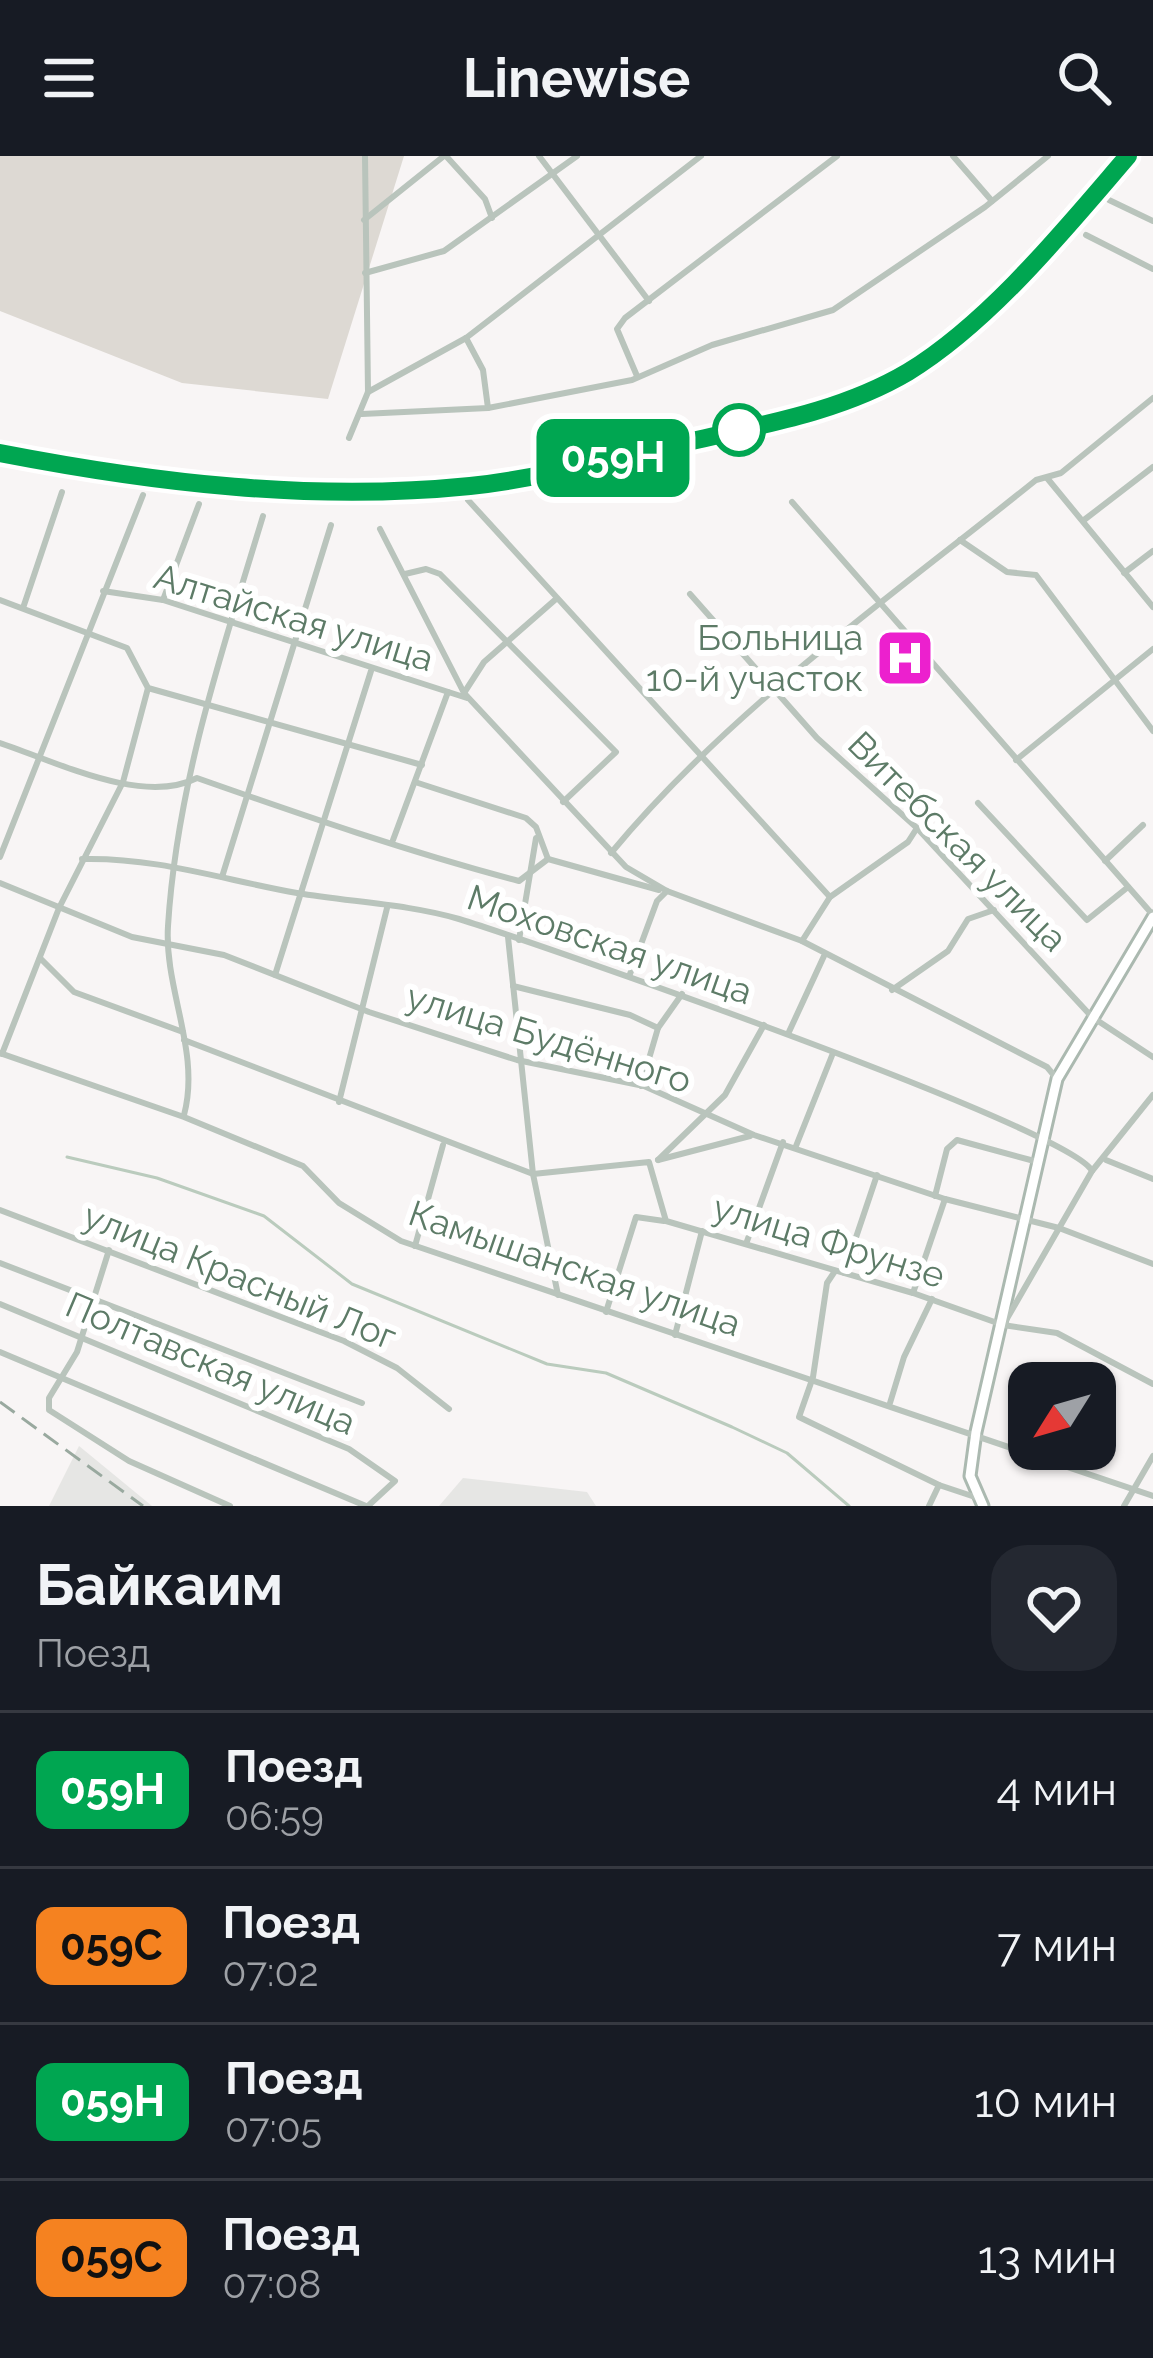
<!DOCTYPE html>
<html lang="ru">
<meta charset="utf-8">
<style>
:root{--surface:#171b24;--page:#242831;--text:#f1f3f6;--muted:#9ea1a6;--line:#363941}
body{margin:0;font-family:Raleway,sans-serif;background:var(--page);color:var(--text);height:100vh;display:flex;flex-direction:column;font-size:45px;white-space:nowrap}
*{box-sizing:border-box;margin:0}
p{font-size:39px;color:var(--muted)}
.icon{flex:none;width:66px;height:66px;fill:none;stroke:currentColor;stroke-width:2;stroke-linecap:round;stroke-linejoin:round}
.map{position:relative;height:1350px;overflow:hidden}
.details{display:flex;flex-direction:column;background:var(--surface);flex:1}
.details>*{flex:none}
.badge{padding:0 24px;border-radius:18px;font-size:42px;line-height:78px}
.needle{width:78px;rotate:233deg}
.controls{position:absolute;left:1008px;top:1206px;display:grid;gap:24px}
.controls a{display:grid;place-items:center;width:108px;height:108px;border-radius:24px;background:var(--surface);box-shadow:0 3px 9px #0004;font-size:60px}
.map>.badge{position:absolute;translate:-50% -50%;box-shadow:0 0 0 6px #fff}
.round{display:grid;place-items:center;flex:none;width:126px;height:126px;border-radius:36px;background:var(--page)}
.overview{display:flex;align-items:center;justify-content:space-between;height:204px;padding:0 36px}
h1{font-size:57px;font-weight:700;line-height:90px}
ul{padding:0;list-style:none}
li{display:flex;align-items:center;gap:36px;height:156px;padding:0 36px;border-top:3px solid var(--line)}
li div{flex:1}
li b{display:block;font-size:45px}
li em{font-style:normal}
li .badge{min-width:132px;font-weight:700;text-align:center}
header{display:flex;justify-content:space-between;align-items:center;height:156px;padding:0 36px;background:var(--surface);font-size:54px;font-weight:700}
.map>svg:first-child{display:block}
.built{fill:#e6e6e4}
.green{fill:#ddd9d3}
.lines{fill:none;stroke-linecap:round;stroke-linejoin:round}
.stream{stroke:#bacbbd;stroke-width:3}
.secondary-casing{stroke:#abb9b0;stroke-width:15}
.street{stroke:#b9c4bc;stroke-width:6}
.secondary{stroke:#fff;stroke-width:9}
.rail{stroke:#99a99f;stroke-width:3;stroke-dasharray:18 9;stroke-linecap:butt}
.line-casing{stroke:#fff;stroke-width:27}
.line{stroke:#00a651;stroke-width:18}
.stop-dot{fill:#fff;stroke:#00a651;stroke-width:6}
.labels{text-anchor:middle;stroke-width:12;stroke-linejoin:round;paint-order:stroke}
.street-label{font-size:36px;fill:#5d7b67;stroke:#fff}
.poi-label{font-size:36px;fill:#5d7b67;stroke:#fff;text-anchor:end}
</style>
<header><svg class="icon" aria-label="menu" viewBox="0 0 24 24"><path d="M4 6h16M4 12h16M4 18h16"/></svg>Linewise<svg class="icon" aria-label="search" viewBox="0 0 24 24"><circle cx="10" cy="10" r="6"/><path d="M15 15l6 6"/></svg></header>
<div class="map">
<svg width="1153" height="1350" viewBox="0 0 1153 1350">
<rect width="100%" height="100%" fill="#f8f5f5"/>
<g class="built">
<polygon points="79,1290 152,1350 49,1350"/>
<polygon points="463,1322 587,1336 596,1350 439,1350"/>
</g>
<polygon class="green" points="0,0 404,0 328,243 182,227 0,155"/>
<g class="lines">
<polyline class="stream" points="67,1001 157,1022 264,1060 352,1128 547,1208 606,1217 732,1271 787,1297 849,1350"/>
<g class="secondary-casing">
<polyline id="secondary" points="983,1350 970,1320 976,1276 1057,923 1153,761"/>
</g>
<g class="street">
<polyline points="446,0 485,43 492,62"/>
<polyline points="539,0 649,145"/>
<polyline points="953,0 992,45"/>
<polyline points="1109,44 1153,65"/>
<polyline points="364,64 444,0"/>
<polyline points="1086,79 1153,113"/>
<polyline points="365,117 444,95 577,0"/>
<polyline points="466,182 483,214 488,252"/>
<polyline points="637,220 617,173 625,162 837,0"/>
<polyline points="368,236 466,182 701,0"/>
<polyline points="362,258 488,252 632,224 712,189 833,154 985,51 1048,0"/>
<polyline points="349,282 368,236 365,0"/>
<polyline points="1047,322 1153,451"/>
<polyline points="468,344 830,741"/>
<polyline points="792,346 1153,759"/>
<polyline points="1084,364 1153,311"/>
<polyline points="380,373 464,537 626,711 667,735 802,785 1047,911 1057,923"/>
<polyline points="960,384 1007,416 1036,419 1153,575"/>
<polyline points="1124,417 1153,395"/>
<polyline points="405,418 426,413 440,418 616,596 563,646"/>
<polyline points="103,435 163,444 467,542"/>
<polyline points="690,438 817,582 917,672 1092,861 1153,901"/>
<polyline points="0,444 127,492 148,532 422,609"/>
<polyline points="163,444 199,348"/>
<polyline points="23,452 62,336"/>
<polyline points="464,537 484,506 556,443"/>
<path d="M0,587C55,605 142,650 197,622C305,660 409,696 519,725L548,703L659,734"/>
<polyline points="1016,604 1153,493"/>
<polyline points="415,626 526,662 536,671 548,703"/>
<polyline points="978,647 1087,764 1128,731"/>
<polyline points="393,684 448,536"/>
<path d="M611,697C731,552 890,442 1036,324L1061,317L1153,242"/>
<polyline points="0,701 143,339"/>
<path d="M82,703C156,701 224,724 297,737C350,746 408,748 459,763C537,787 1072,973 1092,1015"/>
<polyline points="1105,705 1143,669"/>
<polyline points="222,721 331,369"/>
<polyline points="0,727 132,781 224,799 369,856 517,904 644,930 754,979 945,1043 1059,1072 1153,1108"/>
<polyline points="508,781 533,1018 558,1139"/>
<polyline points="519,784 536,682"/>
<polyline points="802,785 830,741 908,686 917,672"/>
<polyline points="40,802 74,836 183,876"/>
<polyline points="630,818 657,745 667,735"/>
<polyline points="275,819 371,515"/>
<polyline points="513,830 630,859 658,872"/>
<polyline points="892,834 948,795 968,763 994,754"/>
<polyline points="788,878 824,800"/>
<polyline points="184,884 533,1018 649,1006 666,1065 913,1137 1003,1169 1057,1177 1153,1228"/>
<polyline points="0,897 184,961 303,1010 339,1047 401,1085 1153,1340"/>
<polyline points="2,898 59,752 123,626 148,532"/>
<polyline points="641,930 658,872 682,838"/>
<polyline points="339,946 387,752"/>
<path d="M184,959C201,896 164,833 168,770C177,627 222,496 263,360"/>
<polyline points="796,990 833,897"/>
<polyline points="658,1004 725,939 764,869"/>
<polyline points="658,1004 750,980"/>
<polyline points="1106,1004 1153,1023"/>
<polyline points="935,1040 947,993 957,984 1038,1006"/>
<polyline points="0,1054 344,1185 397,1212 449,1253"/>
<polyline points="746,1088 783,986"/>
<polyline points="415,1090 443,989"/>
<polyline points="109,1094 77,1196 49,1242 49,1254 129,1305 230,1350"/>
<polyline points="0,1107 362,1247"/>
<polyline points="835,1115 827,1127 813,1221 799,1261 939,1329 978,1342"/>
<polyline points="844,1117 877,1019"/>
<polyline points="913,1137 945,1043"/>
<polyline points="0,1148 349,1293 395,1325 368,1350"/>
<polyline points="606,1156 636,1061 664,1065"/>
<polyline points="1005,1166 1092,1015 1153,939"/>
<polyline points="675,1179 702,1075"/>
<polyline points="0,1196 366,1350"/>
<polyline points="890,1247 904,1201 932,1143"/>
<polyline points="929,1350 939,1329"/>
<polyline points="1124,1350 1153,1300"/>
</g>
<use href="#secondary" class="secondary"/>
<g class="rail">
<path d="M0,297C155,327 312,346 470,329C544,322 619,301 692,284C766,268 842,255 908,216C989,166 1066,72 1128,0"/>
<polyline points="0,1246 143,1350"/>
</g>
</g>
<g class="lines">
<g class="line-casing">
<path id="line" d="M0,297C155,327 313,346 470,330C544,322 619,301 692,285C766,268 842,255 908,216C990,166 1066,72 1128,0"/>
</g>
<use href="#line" class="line"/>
</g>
<defs>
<g id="hospital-square" transform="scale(3)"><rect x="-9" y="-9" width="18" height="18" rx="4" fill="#ec20ce" stroke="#fff"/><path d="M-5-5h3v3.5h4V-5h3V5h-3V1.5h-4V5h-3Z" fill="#fff"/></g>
</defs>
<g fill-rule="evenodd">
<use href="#hospital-square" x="905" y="502"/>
</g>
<circle class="stop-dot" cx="739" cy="274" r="24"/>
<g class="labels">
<g class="street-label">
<text transform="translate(294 461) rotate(17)" y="13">Алтайская улица</text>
<text transform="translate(958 685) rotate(45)" y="13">Витебская улица</text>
<text transform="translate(610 788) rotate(19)" y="13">Моховская улица</text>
<text transform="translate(549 882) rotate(17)" y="13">улица Будённого</text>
<text transform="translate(829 1085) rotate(17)" y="13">улица Фрунзе</text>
<text transform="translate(575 1112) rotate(19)" y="13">Камышанская улица</text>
<text transform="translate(240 1120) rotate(22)" y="13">улица Красный Лог</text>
<text transform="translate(211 1207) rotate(23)" y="13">Полтавская улица</text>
</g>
<g class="poi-label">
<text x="863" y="494">Больница<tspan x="863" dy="41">10-й участок</tspan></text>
</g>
</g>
</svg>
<div class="controls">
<a><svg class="needle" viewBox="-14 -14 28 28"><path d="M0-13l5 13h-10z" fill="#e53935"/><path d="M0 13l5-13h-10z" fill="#9ea1a6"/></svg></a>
</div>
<b class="badge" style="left:613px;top:302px;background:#00a651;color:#fff">059Н</b>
</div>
<section class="details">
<div class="overview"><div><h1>Байкаим</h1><p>Поезд</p></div><a class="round"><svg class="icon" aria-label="heart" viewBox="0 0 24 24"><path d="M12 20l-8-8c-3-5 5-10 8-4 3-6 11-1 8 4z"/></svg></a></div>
<ul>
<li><span class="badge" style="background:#00a651;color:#fff">059Н</span><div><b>Поезд</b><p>06:59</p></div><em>4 мин</em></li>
<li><span class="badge" style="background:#f58220;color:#111">059С</span><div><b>Поезд</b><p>07:02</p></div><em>7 мин</em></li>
<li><span class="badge" style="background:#00a651;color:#fff">059Н</span><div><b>Поезд</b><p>07:05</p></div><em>10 мин</em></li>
<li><span class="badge" style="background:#f58220;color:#111">059С</span><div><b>Поезд</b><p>07:08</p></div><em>13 мин</em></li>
</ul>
</section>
